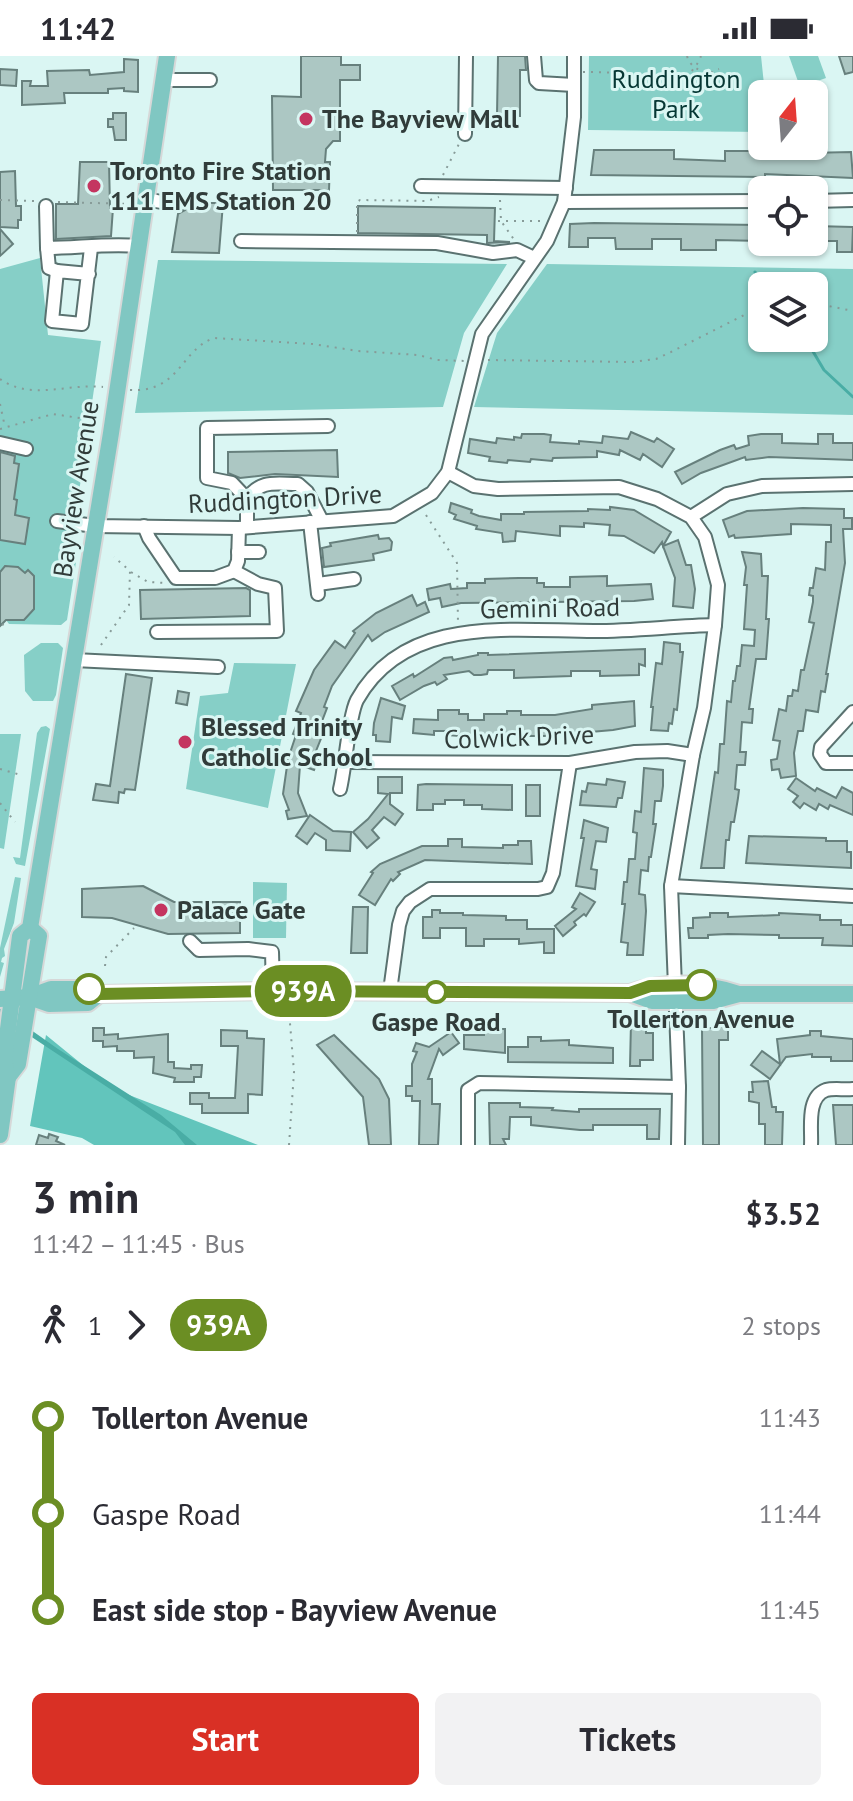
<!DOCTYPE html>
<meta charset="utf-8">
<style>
:root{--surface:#fff;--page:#f2f2f3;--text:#2b2b33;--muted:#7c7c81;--accent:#d93025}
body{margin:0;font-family:"PT Sans",sans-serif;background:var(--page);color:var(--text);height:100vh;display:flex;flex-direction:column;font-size:30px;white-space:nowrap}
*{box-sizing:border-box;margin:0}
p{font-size:26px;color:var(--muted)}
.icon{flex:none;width:44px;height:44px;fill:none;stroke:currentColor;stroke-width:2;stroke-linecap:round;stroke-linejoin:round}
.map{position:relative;height:1089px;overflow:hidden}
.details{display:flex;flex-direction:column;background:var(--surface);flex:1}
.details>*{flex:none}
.badge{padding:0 16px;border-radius:26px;font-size:28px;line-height:52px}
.needle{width:52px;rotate:17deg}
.controls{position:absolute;left:748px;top:24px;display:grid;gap:16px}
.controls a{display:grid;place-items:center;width:80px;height:80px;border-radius:12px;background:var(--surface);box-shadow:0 2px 6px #0004;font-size:40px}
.map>.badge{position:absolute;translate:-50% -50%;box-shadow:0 0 0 4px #fff}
.legs{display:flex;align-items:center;gap:12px;height:88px;padding:0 32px;font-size:26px}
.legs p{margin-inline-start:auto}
.headline{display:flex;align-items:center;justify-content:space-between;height:136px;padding:0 32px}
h1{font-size:44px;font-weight:600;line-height:60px}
.primary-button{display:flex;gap:16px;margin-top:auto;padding:16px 32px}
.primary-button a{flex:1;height:92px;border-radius:12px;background:var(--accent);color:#fff;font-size:32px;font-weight:600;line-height:92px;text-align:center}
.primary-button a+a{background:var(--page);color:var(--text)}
ul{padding:0 32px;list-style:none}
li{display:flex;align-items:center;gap:28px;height:96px;font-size:30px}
li i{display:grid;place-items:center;width:12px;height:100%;margin:0 10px;background:currentColor}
li i::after{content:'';width:20px;height:20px;margin:-10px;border:6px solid;border-radius:50%;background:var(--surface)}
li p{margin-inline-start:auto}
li:first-child i{background:linear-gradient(#0000 50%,currentColor 0)}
li:last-child i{background:linear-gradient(currentColor 50%,#0000 0)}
.status{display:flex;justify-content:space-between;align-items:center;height:56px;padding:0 40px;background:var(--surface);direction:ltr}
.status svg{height:22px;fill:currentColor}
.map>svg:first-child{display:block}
.green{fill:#86cfc7;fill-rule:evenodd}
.forest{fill:#62c5bc}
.water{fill:#49ada5}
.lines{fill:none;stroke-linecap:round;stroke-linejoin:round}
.stream{stroke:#49ada5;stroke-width:3}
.building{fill:#acc7c3;stroke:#67807d;stroke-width:2}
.minor-casing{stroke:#5a7270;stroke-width:16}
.major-casing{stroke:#d6d8d8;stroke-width:20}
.path{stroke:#879b98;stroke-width:2;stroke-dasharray:2 6;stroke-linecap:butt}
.minor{stroke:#fff;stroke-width:12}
.major{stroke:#80c7c2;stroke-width:16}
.line-1-casing{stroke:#fff;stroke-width:18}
.line-1{stroke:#6b8e23;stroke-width:12}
.poi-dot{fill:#c43560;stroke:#daf6f3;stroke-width:3}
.stop-1-dot{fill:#fff;stroke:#6b8e23;stroke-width:4}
.labels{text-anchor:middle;stroke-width:6;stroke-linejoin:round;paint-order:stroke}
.park-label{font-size:26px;fill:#063734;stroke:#daf6f3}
.poi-label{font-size:26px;font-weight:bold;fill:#313c3a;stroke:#daf6f3;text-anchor:start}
.street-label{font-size:26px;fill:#313c3a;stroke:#daf6f3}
.stop-label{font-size:26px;font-weight:bold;fill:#313c3a;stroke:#daf6f3}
</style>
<div class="status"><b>11:42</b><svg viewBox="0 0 49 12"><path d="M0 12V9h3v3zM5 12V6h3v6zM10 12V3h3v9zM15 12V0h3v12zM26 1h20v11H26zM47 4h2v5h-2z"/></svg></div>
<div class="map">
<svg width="853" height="1089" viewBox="0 0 853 1089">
<rect width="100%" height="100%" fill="#daf6f3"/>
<g class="green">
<polygon points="589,0 761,0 765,38 762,38 762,76 588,74"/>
<polygon points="789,0 818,0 826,22 800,31"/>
<polygon points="40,202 48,279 101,285 69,505 76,506 67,564 61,569 9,568 6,564 23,564 34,553 34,520 28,514 25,517 17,511 8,511 0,516 0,213"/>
<polygon points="158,204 164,204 507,208 464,277 443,351 135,357"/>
<path d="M547,208L853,213V359L474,351L497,277ZM762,230H814V282H762Z"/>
<polygon points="41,587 58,587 63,592 56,639 53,645 33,645 25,635 24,599"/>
<polygon points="234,607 296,608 268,752 186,733 200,640 228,637"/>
<polygon points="46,670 50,673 25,810 16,808 13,801 20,802 37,677 41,671"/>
<polygon points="0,678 21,678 4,793 0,792"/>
<polygon points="15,821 21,822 14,867 4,893 5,900 2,902 1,906 4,907 0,921 0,892"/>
<polygon points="253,826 287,827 286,882 253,882"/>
</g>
<polygon class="forest" points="46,979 111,1032 258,1089 94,1089 82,1082 30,1070"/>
<polygon class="water" points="0,952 58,993 161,1059 197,1089 185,1089 175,1076 0,960"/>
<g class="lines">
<g class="stream">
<polyline points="755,216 767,230"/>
<polyline points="805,282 824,314 853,341"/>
</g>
</g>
<g class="building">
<polygon points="301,0 341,0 341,9 360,9 360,24 340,24 340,85 333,85 326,93 325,106 330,106 329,134 273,134 272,40 301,41"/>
<polygon points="498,0 525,0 526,14 520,14 520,60 497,59"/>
<polygon points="839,0 853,0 853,16 845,18"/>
<polygon points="124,3 138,4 138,36 124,35 124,32 108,33 108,37 64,37 65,47 22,49 22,25 31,25 30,30 48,30 47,15 89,14 90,19 124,16"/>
<polygon points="0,13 17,14 16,30 0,29"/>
<polygon points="113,57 126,57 126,84 115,84 113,71 108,71 108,63 113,63"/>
<polygon points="594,94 674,94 674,103 699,104 725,105 725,95 763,95 763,98 851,96 853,122 765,118 765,121 591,119"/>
<polygon points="80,106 109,106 110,152 113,152 111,180 56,183 56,148 78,148"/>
<polygon points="15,115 16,150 21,150 21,164 18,164 18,172 0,171 0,116"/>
<polygon points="187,147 223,147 219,197 172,196 178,158 185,154"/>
<polygon points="358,150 495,152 494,185 510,186 487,187 487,179 358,177"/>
<polygon points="594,167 762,169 762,185 716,184 716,194 681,194 681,183 652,183 652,193 616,193 615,182 588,182 588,191 569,191 570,168"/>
<polygon points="814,170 853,171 852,196 837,196 837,185 814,185"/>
<polygon points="0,173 13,188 0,200"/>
<polygon points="631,376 654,386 657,382 674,393 662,411 643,398 640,404 620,394 619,399 597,395 597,401 553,402 552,405 531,403 530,406 508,404 507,407 489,405 490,401 468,397 470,383 496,387 497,382 514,384 514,381 521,382 522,378 544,378 551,379 550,386 579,388 579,385 602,387 603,380 628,383"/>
<polygon points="761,378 782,378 782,387 818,388 818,378 833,378 833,387 853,387 853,404 769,401 746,404 745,401 701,417 682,428 675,416 720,394 734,389 736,393 749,389 748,380"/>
<polygon points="337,394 338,421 275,418 240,422 228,417 228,396"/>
<polygon points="0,396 15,400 14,407 19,408 14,443 17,444 15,459 29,462 25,488 0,484"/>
<polygon points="451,447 472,454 471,457 479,460 501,464 501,458 524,458 524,456 588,455 588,453 610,454 610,451 634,454 671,476 663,490 662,486 654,497 624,480 609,479 610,469 584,467 584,471 560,470 560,480 516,475 515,485 503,486 502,477 476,473 477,470 454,463 456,459 449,456"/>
<polygon points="803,452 844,453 844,462 852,462 852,473 843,473 845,507 826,618 828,618 825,636 821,635 818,656 806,654 803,675 798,675 794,697 796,720 781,722 779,713 772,714 771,704 777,703 780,685 773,684 779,653 786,655 788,640 792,640 793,634 798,635 801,614 804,614 814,567 809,566 813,546 813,540 809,539 810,532 813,532 816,512 825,514 826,486 831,486 831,469 791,468 791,478 735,482 734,479 729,481 723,464 747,455"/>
<polygon points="378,479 379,483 389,482 392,486 391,494 373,498 374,504 324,511 322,492 331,490 330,487"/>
<polygon points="678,484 686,509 691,509 695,533 693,552 673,550 675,522 663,490"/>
<polygon points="742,496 761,498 762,520 768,520 766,563 769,563 766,603 756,603 749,653 753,653 752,667 742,666 740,696 746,696 745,709 737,709 735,733 739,734 738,742 734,766 731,766 729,784 726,784 724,812 701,812 715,716 718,717 720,688 724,688 727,645 731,646 733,625 735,625 737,610 740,610 742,589 754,590 755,574 744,573 747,529 744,529 746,511"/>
<polygon points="5,510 18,511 25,517 28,514 34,520 34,553 24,564 6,564 0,570 0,516"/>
<polygon points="607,520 607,530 651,528 653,543 634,545 461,547 442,551 440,542 429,544 427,533 450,528 451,533 467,532 467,527 485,527 485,523 519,522 537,522 537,527 544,527 544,531 570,531 570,521"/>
<polygon points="246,532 250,534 250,560 141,563 140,534"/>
<polygon points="412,539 417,550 425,546 429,556 385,576 372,585 368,579 332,630 324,651 327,652 319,673 324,675 316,695 321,696 314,714 300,709 298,737 307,760 288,763 286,755 289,754 283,738 288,703 296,679 293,678 301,657 296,655 314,614 335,585 345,592 355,577 353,575 376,557"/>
<polygon points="664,586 680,588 680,596 683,596 677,654 674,653 672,668 669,667 668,675 651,674 653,651 651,651 656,607 662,608"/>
<polygon points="645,593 645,610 639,608 639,619 600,620 600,615 571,615 571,620 514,622 514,614 488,614 487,618 481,619 474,619 469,615 444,619 447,623 437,629 435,626 424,630 400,644 392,630 413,618 414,621 444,602 452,601 453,604 478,599 478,597 488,597 488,599"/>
<polygon points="126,618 152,622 135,734 125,733 124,737 119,736 118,747 93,744 96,728 110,730"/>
<polygon points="178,635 189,637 187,649 176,647"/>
<polygon points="381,642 405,650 402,663 392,661 390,686 376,685 376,679 373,679 374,667"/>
<polygon points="634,645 635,670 613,674 544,680 460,680 448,679 448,675 434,675 434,679 413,677 414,663 438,664 438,654 459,654 459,658 468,658 468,664 484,664 484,658 507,658 507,655 521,655 521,659 555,659 592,653 592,649"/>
<polygon points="644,712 663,714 663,730 661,745 655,745 653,768 656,768 651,801 649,801 648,815 641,814 639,838 645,839 646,855 643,899 627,899 628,887 621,886 625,848 622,848 624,826 627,826 629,803 635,803 637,777 633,776 635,755 641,756"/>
<polygon points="378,721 402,721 402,737 390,737 390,748 403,758 395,769 384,761 372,774 379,782 367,792 353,776 368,763 388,738 378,737"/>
<polygon points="796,722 815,735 817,732 836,742 842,731 853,737 853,759 830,749 828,753 819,748 816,754 804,747 800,752 793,746 798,740 788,733"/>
<polygon points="607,723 625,726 622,742 618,742 616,751 580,749 582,735 586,736 588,727 606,729"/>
<polygon points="426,728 512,729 512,754 482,753 482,749 464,749 464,744 445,744 445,748 433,748 433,754 417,754 418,729"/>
<rect x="526" y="729" width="14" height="31"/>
<polygon points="310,759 333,775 351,776 350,795 326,794 326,784 315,777 307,788 296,780"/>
<polygon points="584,764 608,772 606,786 596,785 591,813 597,814 595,833 576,830 584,782 581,782"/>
<polygon points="749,780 826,782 826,785 847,785 847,796 851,796 851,812 746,807"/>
<polygon points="448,783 462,783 462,791 503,792 503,789 518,789 518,785 531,785 532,808 425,804 398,816 400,818 393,825 391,823 375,849 359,839 373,817 371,816 380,808 422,790 448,790"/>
<polygon points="143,830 174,846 240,846 240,877 168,878 112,862 82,861 82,833"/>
<polygon points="580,837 595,846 586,860 584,858 574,866 576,869 563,880 555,870 576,853 572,851"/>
<polygon points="353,851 368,851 367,897 351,897"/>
<polygon points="432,854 440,854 440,857 463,857 463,859 506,860 506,864 527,864 527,873 554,873 554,897 544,897 544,886 519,888 519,883 484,883 484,890 466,890 466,872 440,872 440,882 423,882 423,861 432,861"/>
<polygon points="710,857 728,857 728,861 779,859 779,857 820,859 820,864 841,864 841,869 853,869 853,890 822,889 823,882 779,882 779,879 728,878 708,879 708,882 689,882 688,872 693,872 693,862 710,861"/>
<polygon points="716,964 728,964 728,984 719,984 719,1089 703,1089 702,972 716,972"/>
<polygon points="631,966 646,966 646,977 653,977 653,1004 640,1004 640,1010 630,1010"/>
<polygon points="93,972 104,972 104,979 118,978 118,983 168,978 168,1006 174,1006 174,1012 191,1013 191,1009 202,1009 201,1021 194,1021 194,1026 174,1026 175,1022 153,1017 154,1001 134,1002 134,995 117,995 117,990 103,991 103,985 93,985"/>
<polygon points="484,973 505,973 505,997 464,993 464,979 484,979"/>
<polygon points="221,974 247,975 247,982 264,983 262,1039 248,1038 248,1057 202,1057 202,1048 190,1048 190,1037 209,1037 209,1042 235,1042 238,990 221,990"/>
<polygon points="810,975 821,975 821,980 853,983 853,1005 831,1005 831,1001 812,1001 812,998 786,1001 770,1023 751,1009 762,995 780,1008 777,983 810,979"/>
<polygon points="451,976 459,987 443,999 439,993 428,1023 432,1023 432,1048 440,1048 438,1089 419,1089 420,1045 412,1045 412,1040 406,1040 406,1030 412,1030 412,1008 417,996 413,995 416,987 429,991"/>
<polygon points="334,979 379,1023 389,1043 391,1089 369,1089 363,1041 317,989"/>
<polygon points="528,981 541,981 541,985 569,984 569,989 613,992 613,1007 508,1006 508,991 528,991"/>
<polygon points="768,1025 772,1051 776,1051 776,1056 783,1056 782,1089 765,1089 765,1068 759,1068 759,1047 749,1045 749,1036 753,1036 752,1026"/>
<polygon points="489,1047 520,1047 520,1051 553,1052 552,1054 579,1056 579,1053 660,1053 659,1083 647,1083 647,1069 593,1069 593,1074 580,1074 531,1069 531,1061 510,1061 509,1083 503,1083 506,1089 490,1089"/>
<polygon points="833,1049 853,1049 853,1089 836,1089"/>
<polygon points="49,1078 58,1081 56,1085 65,1089 36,1089 39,1079 48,1082"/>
</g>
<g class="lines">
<g class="minor-casing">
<g id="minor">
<polyline points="534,0 536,24 539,27 574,29"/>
<polyline points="163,24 210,24"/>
<polyline points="465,78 466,0"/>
<polyline points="421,130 566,132"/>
<polyline points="145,143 178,149"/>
<polyline points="814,145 853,144"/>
<polyline points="564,146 762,145"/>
<path d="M46,150L47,192C77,192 108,187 139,190"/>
<polyline points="241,185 437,187 493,197 517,194 534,202"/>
<polyline points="47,192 49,212 57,215"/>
<polyline points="89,218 57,215 52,265 82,268 91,192"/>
<polyline points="0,387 26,393"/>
<polyline points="448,416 474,430 498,433 619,431 657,443 691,461 705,481 718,529 715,569 704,652 693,699 671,830 679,1031 678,1089"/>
<polyline points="247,443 247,471"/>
<polyline points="691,461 727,438 762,430 853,428"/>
<polyline points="57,465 95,470 239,472 393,460 432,437 448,416 482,278 547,185 564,146 574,61 574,0"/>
<path d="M322,465L307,436L298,428C275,428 261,423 247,443L232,427L207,422V372L328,370"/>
<polyline points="310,466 318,538"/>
<polyline points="144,470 149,482 176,522 215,522 234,515 238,505 239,472"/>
<polyline points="238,496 259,496"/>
<polyline points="318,528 354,523"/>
<polyline points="157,576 277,575 275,532 258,528 234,515"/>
<polyline points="74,604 218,611"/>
<polyline points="853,656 821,691 820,698 826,707 853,707"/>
<polyline points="346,706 570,707 635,696 667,695 693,699"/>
<path d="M340,733C345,713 349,659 357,644C405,558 511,575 594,575C634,575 675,570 715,569"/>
<polyline points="671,830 853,840"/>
<polyline points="190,885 199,894 248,893 272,896 273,935"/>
<polyline points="390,935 399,869 403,855 410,846 430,833 538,833 547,831 553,817 570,707"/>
<polyline points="468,1089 468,1034 479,1027 679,1031"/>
<path d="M811,1089C812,1073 806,1041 826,1034C833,1032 845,1034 853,1033"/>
</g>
</g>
<g class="major-casing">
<g id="major">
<path d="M630,937C665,925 704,926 739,938"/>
<polyline points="29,941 49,948 88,947 99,938"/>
<polyline points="0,943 29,941 51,933 89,933 99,938 273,935 630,937 652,945 713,945 739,938 853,938"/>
<polyline points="8,1021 18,1008 39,880 30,872"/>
<polyline points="0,1079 8,1021 4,1004 20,880 30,872 111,377 167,0"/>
</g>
</g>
<g class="path">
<path d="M687,0C690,11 699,14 708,18L719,13"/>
<path d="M583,16C598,16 613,16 628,19C658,23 686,36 701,0"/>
<polyline points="443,119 460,86"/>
<polyline points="0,144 35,145"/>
<polyline points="500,144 501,165 515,185"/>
<polyline points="58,146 131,148"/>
<polyline points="498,165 540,165"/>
<polyline points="357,176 357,146 360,144 427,145 439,141"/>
<polyline points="814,247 853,255"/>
<polyline points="488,304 632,306 656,303 671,296 762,250"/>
<path d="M0,323C31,345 68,327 103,331"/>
<path d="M130,334C180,337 180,294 214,282L313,288L358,295L418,299L437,304L466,305"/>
<polyline points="0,348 5,371"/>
<polyline points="0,373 53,358 92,364"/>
<polyline points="426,459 457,507 458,568"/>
<polyline points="131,516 148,526 166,527"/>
<polyline points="2,568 6,571"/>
<polyline points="101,589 129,549 130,515 114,501"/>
<polyline points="0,713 21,719"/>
<polyline points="0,747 15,766"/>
<polyline points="105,910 106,901 134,872"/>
<polyline points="289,1089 294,1016 289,955"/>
</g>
<use href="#minor" class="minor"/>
<use href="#major" class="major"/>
</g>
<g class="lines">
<g class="line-1-casing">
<polyline id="line-1" points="89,933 99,938 273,935 630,937 650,930 701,929"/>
</g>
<use href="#line-1" class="line-1"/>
</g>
<g class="poi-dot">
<circle cx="306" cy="63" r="8"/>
<circle cx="94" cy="130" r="8"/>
<circle cx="185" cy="686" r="8"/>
<circle cx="161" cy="854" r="8"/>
</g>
<g class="stop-1-dot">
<circle cx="701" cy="929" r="14"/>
<circle cx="89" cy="933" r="14"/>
<circle cx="436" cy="936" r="10"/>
</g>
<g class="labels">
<g class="park-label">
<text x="676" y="32">Ruddington<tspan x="676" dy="30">Park</tspan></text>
</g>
<g class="poi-label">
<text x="322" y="72">The Bayview Mall</text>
<text x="110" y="124">Toronto Fire Station<tspan x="110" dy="30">111 EMS Station 20</tspan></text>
<text x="201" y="680">Blessed Trinity<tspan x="201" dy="30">Catholic School</tspan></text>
<text x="177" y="863">Palace Gate</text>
</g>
<g class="street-label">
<text transform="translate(76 433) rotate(-81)" y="9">Bayview Avenue</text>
<text transform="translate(285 443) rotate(-3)" y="9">Ruddington Drive</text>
<text transform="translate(550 552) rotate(-1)" y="9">Gemini Road</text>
<text transform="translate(519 681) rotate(-2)" y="9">Colwick Drive</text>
</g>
<g class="stop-label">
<text x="701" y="972">Tollerton Avenue</text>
<text x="436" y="975">Gaspe Road</text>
</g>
</g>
</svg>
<div class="controls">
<a><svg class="needle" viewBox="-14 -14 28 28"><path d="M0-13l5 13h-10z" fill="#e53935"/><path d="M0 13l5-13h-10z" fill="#7c7c81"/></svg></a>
<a><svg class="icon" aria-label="locate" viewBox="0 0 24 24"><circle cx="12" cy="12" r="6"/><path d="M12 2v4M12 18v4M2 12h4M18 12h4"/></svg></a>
<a><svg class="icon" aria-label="layers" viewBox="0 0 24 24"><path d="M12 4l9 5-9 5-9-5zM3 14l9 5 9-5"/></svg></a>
</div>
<b class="badge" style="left:303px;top:935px;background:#6b8e23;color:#fff">939A</b>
</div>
<section class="details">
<div class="headline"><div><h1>3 min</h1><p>11:42 – 11:45 · Bus</p></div><b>$3.52</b></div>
<div class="legs"><svg class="icon" aria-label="walk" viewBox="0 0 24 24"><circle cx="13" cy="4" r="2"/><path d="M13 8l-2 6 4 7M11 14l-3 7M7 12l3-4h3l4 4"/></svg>1<svg class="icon" aria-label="forward" viewBox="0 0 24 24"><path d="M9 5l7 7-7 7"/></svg><b class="badge" style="background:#6b8e23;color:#fff">939A</b><p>2 stops</p></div>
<ul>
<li><i style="color:#6b8e23"></i><b>Tollerton Avenue</b><p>11:43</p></li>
<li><i style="color:#6b8e23"></i><span>Gaspe Road</span><p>11:44</p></li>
<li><i style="color:#6b8e23"></i><b>East side stop - Bayview Avenue</b><p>11:45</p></li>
</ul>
<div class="primary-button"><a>Start</a><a>Tickets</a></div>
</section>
